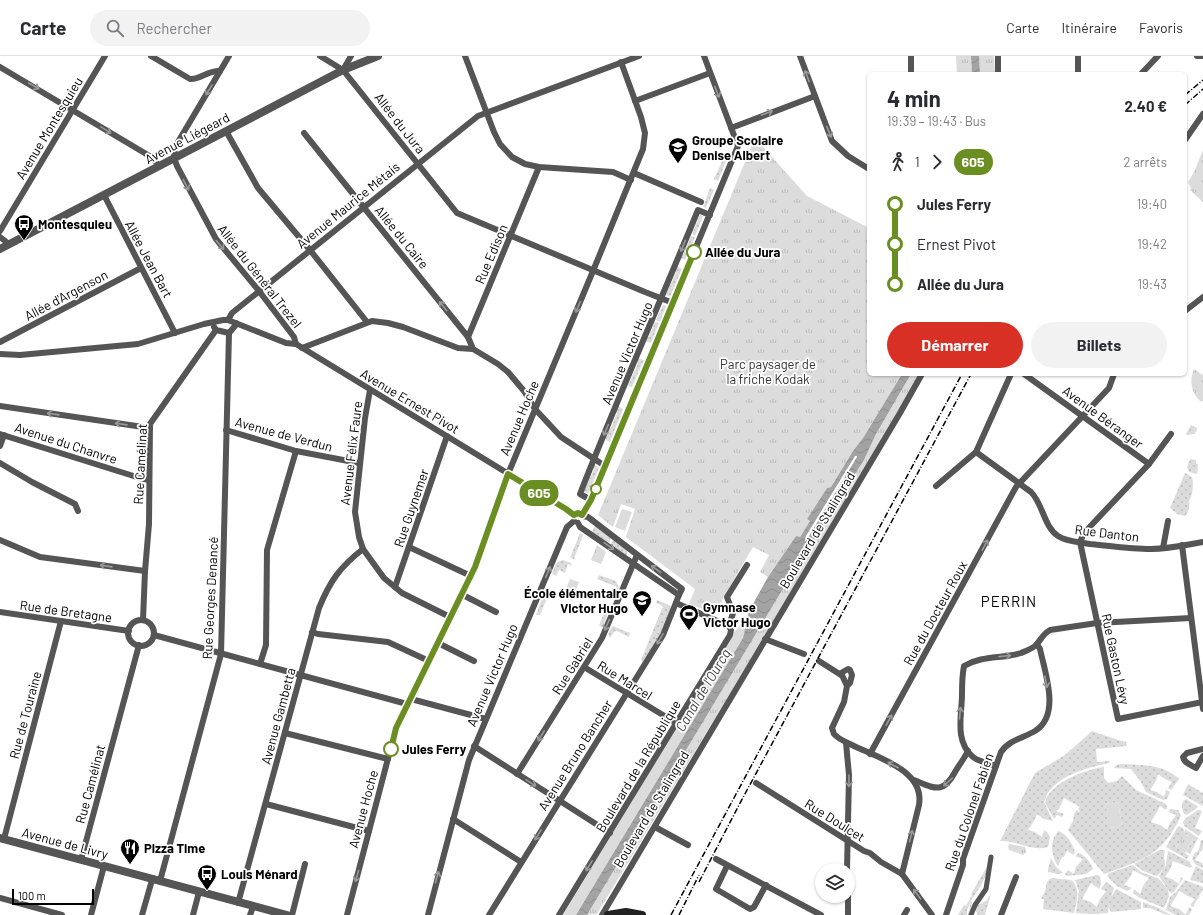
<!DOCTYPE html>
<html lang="fr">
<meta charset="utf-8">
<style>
:root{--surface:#fff;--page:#f2f2f3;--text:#2b2b33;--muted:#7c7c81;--line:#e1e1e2;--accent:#d93025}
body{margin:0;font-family:Barlow,sans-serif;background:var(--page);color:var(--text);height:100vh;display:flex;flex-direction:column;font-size:15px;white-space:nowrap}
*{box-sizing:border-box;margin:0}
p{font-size:13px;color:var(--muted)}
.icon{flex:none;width:22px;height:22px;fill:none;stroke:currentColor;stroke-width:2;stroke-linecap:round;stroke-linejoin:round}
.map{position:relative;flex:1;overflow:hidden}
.side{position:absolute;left:867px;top:16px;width:320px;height:304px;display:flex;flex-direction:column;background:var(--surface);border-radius:6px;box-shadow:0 1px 3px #0004}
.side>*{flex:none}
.badge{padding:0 8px;border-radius:13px;font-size:14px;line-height:26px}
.fabs{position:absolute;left:815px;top:807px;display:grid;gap:8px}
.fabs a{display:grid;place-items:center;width:40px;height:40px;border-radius:50%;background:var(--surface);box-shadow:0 1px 3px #0004;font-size:20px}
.scale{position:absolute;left:12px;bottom:10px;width:82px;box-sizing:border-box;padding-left:4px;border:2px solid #000;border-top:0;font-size:11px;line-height:14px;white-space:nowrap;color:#000;-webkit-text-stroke:3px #fff;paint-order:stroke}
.map>.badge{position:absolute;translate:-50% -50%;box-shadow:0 0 0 2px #fff}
.legs{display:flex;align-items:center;gap:6px;height:44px;padding:0 20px;font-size:13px}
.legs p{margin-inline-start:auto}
.summary{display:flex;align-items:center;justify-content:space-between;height:68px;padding:0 20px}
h1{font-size:22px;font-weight:700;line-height:30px}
.button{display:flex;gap:8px;margin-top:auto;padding:8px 20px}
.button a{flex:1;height:46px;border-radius:24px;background:var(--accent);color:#fff;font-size:16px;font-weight:700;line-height:46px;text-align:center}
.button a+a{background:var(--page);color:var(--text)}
ul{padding:0 20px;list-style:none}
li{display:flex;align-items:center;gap:14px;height:40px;font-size:15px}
li i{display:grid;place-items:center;width:6px;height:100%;margin:0 5px;background:currentColor}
li i::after{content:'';width:10px;height:10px;margin:-5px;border:3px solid;border-radius:50%;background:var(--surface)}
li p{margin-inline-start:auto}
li:first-child i{background:linear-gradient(#0000 50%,currentColor 0)}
li:last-child i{background:linear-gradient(currentColor 50%,#0000 0)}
header{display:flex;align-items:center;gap:24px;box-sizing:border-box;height:56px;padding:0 20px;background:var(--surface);border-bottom:1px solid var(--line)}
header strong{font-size:19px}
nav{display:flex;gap:22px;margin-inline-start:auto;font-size:14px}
.search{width:280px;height:36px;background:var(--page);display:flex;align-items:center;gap:10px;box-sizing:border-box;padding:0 14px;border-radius:22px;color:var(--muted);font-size:15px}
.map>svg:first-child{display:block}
.grass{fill:#dcdcdc}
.park{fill:url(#park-tufts)}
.garden{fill:url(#garden-dots);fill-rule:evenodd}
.water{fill:url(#water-waves);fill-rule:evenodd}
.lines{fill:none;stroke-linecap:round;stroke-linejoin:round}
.pedestrian{stroke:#555;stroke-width:5}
.minor{stroke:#555;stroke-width:6}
.tertiary{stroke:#555;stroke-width:8}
.secondary{stroke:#222;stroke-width:8}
.rail{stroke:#000;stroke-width:1.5;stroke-dasharray:6 2 1 2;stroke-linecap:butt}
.oneway{stroke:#999}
.line-1-casing{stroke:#fff;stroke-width:9}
.line-1{stroke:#6b8e23;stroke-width:6}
.stop-1-dot{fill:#fff;stroke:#6b8e23;stroke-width:2}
.labels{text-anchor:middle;stroke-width:3.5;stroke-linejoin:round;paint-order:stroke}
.street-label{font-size:13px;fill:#000;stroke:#fff}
.poi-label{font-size:13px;font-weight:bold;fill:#000;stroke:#fff;text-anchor:start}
.stop-label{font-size:13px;font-weight:bold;fill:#000;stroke:#fff;text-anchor:start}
.park-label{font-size:13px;fill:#333;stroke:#fff}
.water-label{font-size:14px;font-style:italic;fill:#444;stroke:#fff}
.quarter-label{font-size:15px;letter-spacing:1px;fill:#000;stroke:#fff}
</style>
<header>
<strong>Carte</strong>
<div class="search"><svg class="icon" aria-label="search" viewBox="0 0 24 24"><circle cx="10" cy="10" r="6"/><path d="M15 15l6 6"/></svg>Rechercher</div>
<nav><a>Carte</a><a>Itinéraire</a><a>Favoris</a></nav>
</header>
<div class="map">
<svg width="1203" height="859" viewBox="0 0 1203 859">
<defs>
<pattern id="park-tufts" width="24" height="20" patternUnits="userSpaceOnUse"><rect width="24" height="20" fill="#dcdcdc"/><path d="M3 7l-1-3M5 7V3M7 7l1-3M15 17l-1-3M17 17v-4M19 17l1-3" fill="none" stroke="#bbb"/></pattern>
<pattern id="garden-dots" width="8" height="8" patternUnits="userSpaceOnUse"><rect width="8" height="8" fill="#dcdcdc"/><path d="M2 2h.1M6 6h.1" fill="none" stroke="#bbb" stroke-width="1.8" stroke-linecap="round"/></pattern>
<pattern id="water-waves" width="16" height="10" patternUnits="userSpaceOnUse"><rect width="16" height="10" fill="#a3a3a3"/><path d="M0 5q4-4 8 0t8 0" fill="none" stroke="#8b8b8b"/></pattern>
</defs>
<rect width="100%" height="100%" fill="#fff"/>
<g class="grass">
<polygon points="622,453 632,456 625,475 615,471"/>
<polygon points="570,523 579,526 572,545 563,541"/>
<polygon points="747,563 743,582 576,859 563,859 734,576"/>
<polygon points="1118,746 1122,770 1109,772 1105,748"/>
</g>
<g class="park">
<polygon points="956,0 971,0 972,18 957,18"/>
<polygon points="979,0 994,0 995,18 980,18"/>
<polygon points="755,82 807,140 869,172 869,318 902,318 863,382 853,395 831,431 827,432 807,463 810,465 799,482 796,480 768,521 760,516 769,499 753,491 724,540 716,558 689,548 695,533 626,481 635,453 621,448 613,471 598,459"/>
<polygon points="1203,94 1203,146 1190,134 1191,132 1188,126 1194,116"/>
<path d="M1194,313L1203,319V344L1201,346C1191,337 1189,325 1194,313Z"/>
<polygon points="911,318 920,318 749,606 597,858 587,859 787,526 805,499 830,459 830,457 864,404 876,378"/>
<polygon points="597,489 606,496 601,508 591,504"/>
<polygon points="1184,778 1193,783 1185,797 1176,792"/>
<polygon points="1009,788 1025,791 1026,796 1023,799 1009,794 1008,791"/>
</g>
<g class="garden">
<polygon points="723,103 726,105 718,125 714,123"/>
<polygon points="710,132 714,134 706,152 703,151"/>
<polygon points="700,159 703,160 695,180 692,178"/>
<polygon points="691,180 695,181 685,204 682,202 680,205 679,205 681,198 683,199"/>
<polygon points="676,210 682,213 670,241 666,239 676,216 674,215"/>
<polygon points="663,249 666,250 660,266 656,264"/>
<polygon points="655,266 659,267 651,287 645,285 647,280 649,281"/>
<polygon points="638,302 644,304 632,331 628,330 638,307 636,306"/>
<polygon points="618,350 623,353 610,386 606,384 606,382 605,381 609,372 611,372 617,357 615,357"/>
<path d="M1191,369L1197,372C1197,378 1193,378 1188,379L1186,378Z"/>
<polygon points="1190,403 1196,404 1196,408 1198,408 1197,418 1189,416 1187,411"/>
<polygon points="594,408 599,412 588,438 584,436 594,413 592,412"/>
<path d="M1185,417L1192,421C1194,428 1193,439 1189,445C1190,450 1189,456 1185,460L1177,458L1170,452Z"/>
<polygon points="595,469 611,481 609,488 592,476"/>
<polygon points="580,477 583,479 574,503 570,502"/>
<polygon points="613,483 628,494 626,500 611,489"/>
<polygon points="563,504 571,507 572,510 568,508 565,517 559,514 556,520 552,518 556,507"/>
<polygon points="599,519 616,525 619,532 614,544 610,542 612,535 615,536 617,531 597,523"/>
<polygon points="543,540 547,542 540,559 536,559"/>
<polygon points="657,544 669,549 671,552 661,577 643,606 641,604 663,550 656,547"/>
<polygon points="604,556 608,557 603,571 599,570"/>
<polygon points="612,570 630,577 629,581 617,575 614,576 610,582 608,578"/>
<path d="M1092,675L1118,684L1126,686L1127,690L1096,693L1097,706L1110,705L1109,707C1086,712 1052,720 1044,746L1053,765L1044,763L1037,758L1034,765L1028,774L1035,776L1042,781L1044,774L1048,777L1050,781L1048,791C1032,796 1016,784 1000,785L1035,717L1065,699Z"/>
<path d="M1121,708C1142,709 1163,708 1179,723L1171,734L1168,732L1172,726L1165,723L1158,718L1156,725L1150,734L1157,736L1164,741L1166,734L1170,736L1167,743L1163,744L1146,736L1141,726L1131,713L1114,712L1116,709Z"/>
<path d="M1104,711V722L1108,727L1117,725L1122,720L1136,734L1166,748L1167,752L1166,754L1160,750L1151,766L1160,769L1167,774L1170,767L1176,759L1169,756L1171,753L1178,754L1181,759C1179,765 1175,771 1172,776C1156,802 1131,808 1104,818L1068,774L1073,765L1074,758L1077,754L1079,756L1080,755L1078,753L1080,751L1064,742L1059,753L1056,755L1064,758L1062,761L1057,759L1054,763L1045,747C1048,727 1087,713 1104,711ZM1118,746L1122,770L1110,772L1105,748Z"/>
<polygon points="1188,728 1203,737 1203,750 1183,739"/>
<path d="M1186,743L1197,750L1198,751L1187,759L1184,758C1182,753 1180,746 1186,743Z"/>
<polygon points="1198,754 1202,755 1195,772 1202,775 1199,780 1184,770 1183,766 1186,762"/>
<polygon points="1179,770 1183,772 1185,777 1185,773 1198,782 1190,798 1186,796 1193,783 1185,778 1176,791 1189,800 1187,803 1166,791 1177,772"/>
<path d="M1059,775C1067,779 1073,787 1075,797L1073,799L1067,794L1064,801H1062L1058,810C1051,799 1049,784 1059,775Z"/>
<polygon points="1201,784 1203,784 1203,792 1195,804 1202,807 1203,812 1196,809 1192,803 1195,796 1197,796 1199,793"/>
<path d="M1159,794H1163L1165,795C1161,807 1172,806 1157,820L1143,815L1134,808Z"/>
<polygon points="1168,795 1189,805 1192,810 1191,812 1173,805 1171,812 1165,821 1172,823 1179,828 1181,821 1183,823 1174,836 1171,837 1168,834 1169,840 1164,852 1138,841 1133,837 1134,833 1140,838 1143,830 1149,822 1142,819 1133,814 1131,820 1124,829 1132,832 1127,835 1117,830 1107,820 1109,817 1133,809 1141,816 1159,823 1168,834 1159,820 1166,809"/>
<path d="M1079,797C1085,799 1092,808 1093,813L1086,818L1067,820L1065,818L1068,814L1074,818L1076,811L1083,803L1075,800Z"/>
<polygon points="1051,802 1056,811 1063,817 1058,818 1048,816 1048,813"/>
<path d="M989,807C987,822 979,832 971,845L972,846L970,859H968L971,846L967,854V859H958L964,849L966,850L972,839L971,838Z"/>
<polygon points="1196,810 1203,814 1203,827 1190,824"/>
<polygon points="1097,819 1100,820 1101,828 1099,833 1091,827 1082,843 1091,846 1097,851 1100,843 1106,835 1101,833 1105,827 1107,826 1114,832 1111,841 1116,833 1141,846 1141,853 1111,856 1109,852 1110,843 1108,857 1092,858 1076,857 1079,835 1075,824"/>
<path d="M1051,822L1071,824C1081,832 1077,845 1074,857L1043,853L1044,843H1041L1045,835L1047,826Z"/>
<polygon points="1185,824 1203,831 1203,833 1193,851 1190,849 1195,843 1188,840 1179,835 1176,841 1170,850 1179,853 1186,859 1189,851 1192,853 1189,859 1176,859 1166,854 1170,841 1177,835"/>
<polygon points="991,838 985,859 978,859 975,853 976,850 986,845"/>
<path d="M1143,846L1158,852L1171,859C1160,859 1156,851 1143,852Z"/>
</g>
<g class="water">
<polygon points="971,0 979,0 980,18 972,18"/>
<path d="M902,318H911L876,378L864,404L830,457V458L805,499L787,526L587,859H576L743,582L749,555L768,521L796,480L800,481L810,465L807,463L827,432L831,431L853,395L863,382ZM855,400H857V401L806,485H805L806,480Z"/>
</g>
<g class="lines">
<polyline class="pedestrian" points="971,859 975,849 986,833 991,801"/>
<g class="minor">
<path d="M151,0L190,23C200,24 208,14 220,15"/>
<polyline points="229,0 175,91 174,102 177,110 216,183 259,235 294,281 296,288"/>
<polyline points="320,0 343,14 457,157 645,236 673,247"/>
<polyline points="465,0 494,76 500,88 512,101 525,108 539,111 613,116 631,124"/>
<polyline points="800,0 832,85 848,100 869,113"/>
<polyline points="911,0 911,18"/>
<polyline points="998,0 998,18"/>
<polyline points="1078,0 1078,18"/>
<polyline points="1197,0 1203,0"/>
<polyline points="0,11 153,102 159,110"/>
<polyline points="343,14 351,0"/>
<polyline points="1141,18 1158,0"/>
<polyline points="635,45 710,17"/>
<polyline points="731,72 815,40"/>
<polyline points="226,75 258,132 310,194 367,266"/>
<polyline points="304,77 468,281"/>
<polyline points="1185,84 1203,58"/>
<polyline points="634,117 701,146"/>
<polyline points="104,139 175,277"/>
<polyline points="0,175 105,0"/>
<polyline points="0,181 9,188"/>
<polyline points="1185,255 1203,241"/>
<polyline points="228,264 232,257 478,60 639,0"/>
<polyline points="214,271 216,274 229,277 235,270 236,267"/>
<polyline points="0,286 141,212"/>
<polyline points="302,292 372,265 388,267 403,271 458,292 473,293 498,308 508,316 524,335 535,353 561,381 605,410"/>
<polyline points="473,293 468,281 539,111"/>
<polyline points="0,298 20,299 138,288 204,268 223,264 228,264 286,287 296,288 566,453 574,459"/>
<polyline points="1024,318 1149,408"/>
<polyline points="370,334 365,362 355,456 359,481 363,493 384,522 402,537 450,561"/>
<polyline points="0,350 150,372"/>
<polyline points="226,374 296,395 359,407"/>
<polyline points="0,378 140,422 149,424"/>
<polyline points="1171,378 1149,408 1084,477 1080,486 1118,663 1203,646"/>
<polyline points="0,390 4,379"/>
<path d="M976,396L1031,436C1043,448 1044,471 1058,480C1067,486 1080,486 1090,488C1111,490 1131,493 1151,493C1169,493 1186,489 1203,486"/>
<polyline points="0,407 32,426 75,448 78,455"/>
<polyline points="936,430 976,396 1011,318"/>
<path d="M591,444L580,438C617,343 659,249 698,154L710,159"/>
<polyline points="582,459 591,444 738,90 704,0"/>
<polyline points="583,460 588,461 682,533 679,539"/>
<polyline points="0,484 40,501 145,515"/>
<polyline points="1182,489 1203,653"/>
<polyline points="409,491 471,520"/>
<polyline points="1163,492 1168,465"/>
<polyline points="395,531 447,380"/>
<polyline points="461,538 496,556"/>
<polyline points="0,556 129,575"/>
<polyline points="143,564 145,515 149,468 150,368 216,274"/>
<circle cx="141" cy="577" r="13"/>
<polyline points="729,570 733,557 727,541 747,509"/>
<polyline points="312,576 318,578 388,586 429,605"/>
<polyline points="154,579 407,648"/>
<polyline points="765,583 804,598"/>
<polyline points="438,587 474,605"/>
<polyline points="819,605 841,619"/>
<polyline points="260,608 266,589 267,494 296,395"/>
<polyline points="584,611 676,667"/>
<path d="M847,630L841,617L848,613L850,614L852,619L850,627L847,630L844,646L832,672L834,678C838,683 846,686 852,689C876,701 925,714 919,749L902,818"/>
<polyline points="411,643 486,663"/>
<polyline points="285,677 388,703"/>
<polyline points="846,687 849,719 847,814"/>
<polyline points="474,690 610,777"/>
<path d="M1203,693L1187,697L1183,701C1184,707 1191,709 1196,712L1203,700"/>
<polyline points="870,698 1016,431 1109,332 1114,318"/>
<path d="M996,710C989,707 979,706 973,701C954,685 962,659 962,638C962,629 962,620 964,610C982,599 1002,603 1021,597C1026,595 1034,592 1037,588C1042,582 1043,578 1050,574L1097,567L1191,562"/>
<polyline points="517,718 602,582 637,499"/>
<path d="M914,724C934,732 943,739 955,716C959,709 964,703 968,695"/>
<polyline points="756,727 864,795 870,797 881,806 902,818 932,859"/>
<polyline points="266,748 369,775"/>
<polyline points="453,763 521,806"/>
<polyline points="655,771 688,789"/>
<polyline points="4,783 61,565"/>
<polyline points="716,803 821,859"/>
<polyline points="81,804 139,589"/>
<polyline points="727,810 716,833 750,853 754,851 766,829"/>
<polyline points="160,825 221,598 229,277"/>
<polyline points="848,827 848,859"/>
<polyline points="0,842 62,859"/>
<path d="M238,847L319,552C330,525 340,511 363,493"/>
<polyline points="91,859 104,810"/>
<polyline points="142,859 152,824"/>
<polyline points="193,859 199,836"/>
<polyline points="250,859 253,851"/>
<polyline points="292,859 305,808"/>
<polyline points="347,859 396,672 475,511 508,418 593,215 643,93 645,77 641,61 621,6"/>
<polyline points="428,859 469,704 567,471 574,465"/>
<polyline points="489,859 663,579 679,539 580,471 578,467"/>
<polyline points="559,859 730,579 731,574 729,570 676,547"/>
<polyline points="602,859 900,357 922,318"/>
<polyline points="904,859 907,854"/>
<path d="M946,859L963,809V803L1001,696C1009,684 1023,682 1035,675C1061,659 1045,617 1040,593L1037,588"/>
<polyline points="1001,859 1016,821"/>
</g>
<g class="tertiary">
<polyline points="0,193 343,14 378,0"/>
<polyline points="0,782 287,859"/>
</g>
<polyline class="secondary" points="608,859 626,856 642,859"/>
<g class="rail">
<polyline points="1185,39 1203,24"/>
<polyline points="1185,49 1203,33"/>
<polyline points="699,826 739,749 971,318"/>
<polyline points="671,859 962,318"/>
<polyline points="679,859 699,819"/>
</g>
</g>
<defs><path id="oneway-shaft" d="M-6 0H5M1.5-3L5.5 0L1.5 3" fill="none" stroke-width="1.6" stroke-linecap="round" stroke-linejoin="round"/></defs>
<g class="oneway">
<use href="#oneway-shaft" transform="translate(807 20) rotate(-111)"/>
<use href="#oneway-shaft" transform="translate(34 30) rotate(30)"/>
<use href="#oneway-shaft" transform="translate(209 34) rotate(121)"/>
<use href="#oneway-shaft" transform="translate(717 36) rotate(69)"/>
<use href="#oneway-shaft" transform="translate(767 57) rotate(-20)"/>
<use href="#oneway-shaft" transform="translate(106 74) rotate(31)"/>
<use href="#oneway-shaft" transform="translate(829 76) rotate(68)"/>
<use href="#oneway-shaft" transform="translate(186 129) rotate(63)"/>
<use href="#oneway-shaft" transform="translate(220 189) rotate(50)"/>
<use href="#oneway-shaft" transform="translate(683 190) rotate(112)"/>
<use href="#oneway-shaft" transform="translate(443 250) rotate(-129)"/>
<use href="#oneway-shaft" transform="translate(578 251) rotate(113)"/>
<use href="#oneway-shaft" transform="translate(53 358) rotate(-172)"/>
<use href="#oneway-shaft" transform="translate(121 368) rotate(-172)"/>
<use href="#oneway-shaft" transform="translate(606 374) rotate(113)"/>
<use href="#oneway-shaft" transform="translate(985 489) rotate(-62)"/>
<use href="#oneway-shaft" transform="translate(609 490) rotate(35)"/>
<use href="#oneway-shaft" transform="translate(106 510) rotate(-172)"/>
<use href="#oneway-shaft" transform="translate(656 513) rotate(-143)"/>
<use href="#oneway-shaft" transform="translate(548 516) rotate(-67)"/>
<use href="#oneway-shaft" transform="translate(607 569) rotate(113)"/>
<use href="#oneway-shaft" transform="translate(660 583) rotate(120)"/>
<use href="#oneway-shaft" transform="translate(1005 600) rotate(-6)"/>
<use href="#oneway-shaft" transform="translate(1046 626) rotate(79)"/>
<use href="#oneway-shaft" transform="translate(960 657) rotate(-85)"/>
<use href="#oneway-shaft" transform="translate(889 664) rotate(-61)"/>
<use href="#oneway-shaft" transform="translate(541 680) rotate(122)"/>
<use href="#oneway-shaft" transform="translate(893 709) rotate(-153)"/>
<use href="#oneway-shaft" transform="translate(849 725) rotate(90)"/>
<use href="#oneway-shaft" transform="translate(948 726) rotate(138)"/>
<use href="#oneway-shaft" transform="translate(531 727) rotate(34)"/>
<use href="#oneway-shaft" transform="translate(538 779) rotate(122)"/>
<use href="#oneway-shaft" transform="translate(911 780) rotate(-76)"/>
<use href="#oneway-shaft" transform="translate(589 810) rotate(122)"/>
<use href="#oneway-shaft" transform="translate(357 820) rotate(105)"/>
<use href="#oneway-shaft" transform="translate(437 821) rotate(-75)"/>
<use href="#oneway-shaft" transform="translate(917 838) rotate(-126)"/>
</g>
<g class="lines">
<g class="line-1-casing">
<polyline id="line-1" points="391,693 396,672 475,511 508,418 566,453 574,459 578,457 582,459 591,444 694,196"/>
</g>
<use href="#line-1" class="line-1"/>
</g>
<defs>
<g id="school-pin" transform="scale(1)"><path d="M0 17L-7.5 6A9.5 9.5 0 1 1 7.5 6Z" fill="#000" stroke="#fff"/><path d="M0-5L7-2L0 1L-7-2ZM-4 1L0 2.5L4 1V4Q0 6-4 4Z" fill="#fff"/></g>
<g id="bus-pin" transform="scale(1)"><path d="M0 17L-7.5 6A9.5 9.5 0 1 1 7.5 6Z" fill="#000" stroke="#fff"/><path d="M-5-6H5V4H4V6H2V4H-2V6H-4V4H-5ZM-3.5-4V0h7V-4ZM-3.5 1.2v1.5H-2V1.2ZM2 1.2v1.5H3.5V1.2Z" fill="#fff"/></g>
<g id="stadium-pin" transform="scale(1)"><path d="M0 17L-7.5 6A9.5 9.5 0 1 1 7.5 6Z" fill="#000" stroke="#fff"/><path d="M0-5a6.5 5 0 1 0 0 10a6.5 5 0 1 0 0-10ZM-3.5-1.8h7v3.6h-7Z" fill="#fff"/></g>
<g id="restaurant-pin" transform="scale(1)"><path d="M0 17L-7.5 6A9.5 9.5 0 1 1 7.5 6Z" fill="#000" stroke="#fff"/><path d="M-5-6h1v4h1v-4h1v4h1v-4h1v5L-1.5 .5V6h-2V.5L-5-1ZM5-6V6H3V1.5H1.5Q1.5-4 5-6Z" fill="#fff"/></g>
</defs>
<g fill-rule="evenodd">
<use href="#school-pin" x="678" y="91"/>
<use href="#bus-pin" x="24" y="168"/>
<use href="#school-pin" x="642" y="544"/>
<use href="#stadium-pin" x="689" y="558"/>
<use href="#restaurant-pin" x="130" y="792"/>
<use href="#bus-pin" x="207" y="818"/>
</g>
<g class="stop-1-dot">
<circle cx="694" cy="196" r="7"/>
<circle cx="596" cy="433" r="5"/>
<circle cx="391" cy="693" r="7"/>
</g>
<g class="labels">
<g class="street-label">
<text transform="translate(400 67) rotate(52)" y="5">Allée du Jura</text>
<text transform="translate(49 72) rotate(-59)" y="5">Avenue Montesquieu</text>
<text transform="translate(187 82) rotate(-28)" y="5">Avenue Liégeard</text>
<text transform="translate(348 149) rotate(-39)" y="5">Avenue Maurice Métais</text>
<text transform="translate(402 181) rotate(51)" y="5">Allée du Caire</text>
<text transform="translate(491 198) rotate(-67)" y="5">Rue Edison</text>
<text transform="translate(149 203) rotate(62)" y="5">Allée Jean Bart</text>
<text transform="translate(260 220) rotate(52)" y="5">Allée du Général Trezel</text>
<text transform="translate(66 239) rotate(-28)" y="5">Allée d'Argenson</text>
<text transform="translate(627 297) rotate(-67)" y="5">Avenue Victor Hugo</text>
<text transform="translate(410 345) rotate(31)" y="5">Avenue Ernest Pivot</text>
<text transform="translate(1103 361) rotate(36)" y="5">Avenue Béranger</text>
<text transform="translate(519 362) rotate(-67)" y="5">Avenue Hoche</text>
<text transform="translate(284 378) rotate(15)" y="5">Avenue de Verdun</text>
<text transform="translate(66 387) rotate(18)" y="5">Avenue du Chanvre</text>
<text transform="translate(351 397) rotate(-83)" y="5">Avenue Félix Faure</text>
<text transform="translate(140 408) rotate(-87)" y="5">Rue Camélinat</text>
<text transform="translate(411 452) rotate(-71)" y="5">Rue Guynemer</text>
<text transform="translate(817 474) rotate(-59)" y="5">Boulevard de Stalingrad</text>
<text transform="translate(1107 477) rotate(7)" y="5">Rue Danton</text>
<text transform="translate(210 542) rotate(-87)" y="5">Rue Georges Denancé</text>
<text transform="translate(66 555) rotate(8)" y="5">Rue de Bretagne</text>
<text transform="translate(935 557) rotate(-61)" y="5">Rue du Docteur Roux</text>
<text transform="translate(1116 603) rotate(78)" y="5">Rue Gaston Lévy</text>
<text transform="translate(572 610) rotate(-58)" y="5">Rue Gabriel</text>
<text transform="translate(492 619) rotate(-67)" y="5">Avenue Victor Hugo</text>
<text transform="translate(625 624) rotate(32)" y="5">Rue Marcel</text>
<text transform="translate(25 659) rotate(-75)" y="5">Rue de Touraine</text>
<text transform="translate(278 660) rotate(-75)" y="5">Avenue Gambetta</text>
<text transform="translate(575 699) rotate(-58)" y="5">Avenue Bruno Bancher</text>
<text transform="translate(638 710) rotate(-59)" y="5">Boulevard de la République</text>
<text transform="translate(90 728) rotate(-75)" y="5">Rue Camélinat</text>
<text transform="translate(363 753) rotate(-75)" y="5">Avenue Hoche</text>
<text transform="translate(651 753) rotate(-59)" y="5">Boulevard de Stalingrad</text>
<text transform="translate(969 756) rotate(-71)" y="5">Rue du Colonel Fabien</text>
<text transform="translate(835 764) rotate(32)" y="5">Rue Doulcet</text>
<text transform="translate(65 787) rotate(15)" y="5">Avenue de Livry</text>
</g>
<g class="poi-label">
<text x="692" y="89">Groupe Scolaire<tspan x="692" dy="15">Denise Albert</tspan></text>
<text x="38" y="173">Montesquieu</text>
<text x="628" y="542" text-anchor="end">École élémentaire<tspan x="628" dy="15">Victor Hugo</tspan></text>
<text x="703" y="556">Gymnase<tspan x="703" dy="15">Victor Hugo</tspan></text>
<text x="144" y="797">Pizza Time</text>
<text x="221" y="823">Louis Ménard</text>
</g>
<g class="stop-label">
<text x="705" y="201">Allée du Jura</text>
<text x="402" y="698">Jules Ferry</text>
</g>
<g class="park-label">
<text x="768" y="313">Parc paysager de<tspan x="768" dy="15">la friche Kodak</tspan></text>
</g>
<g class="water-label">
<text transform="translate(703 634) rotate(-59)" y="5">Canal de l'Ourcq</text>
</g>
<g class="quarter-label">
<text x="1009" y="551">PERRIN</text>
</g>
</g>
</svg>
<div class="fabs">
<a><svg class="icon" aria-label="layers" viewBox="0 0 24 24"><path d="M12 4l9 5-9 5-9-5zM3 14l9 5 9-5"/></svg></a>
</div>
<div class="scale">100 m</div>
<b class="badge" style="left:539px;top:437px;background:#6b8e23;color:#fff">605</b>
<section class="side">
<div class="summary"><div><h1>4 min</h1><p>19:39 – 19:43 · Bus</p></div><b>2.40 €</b></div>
<div class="legs"><svg class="icon" aria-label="walk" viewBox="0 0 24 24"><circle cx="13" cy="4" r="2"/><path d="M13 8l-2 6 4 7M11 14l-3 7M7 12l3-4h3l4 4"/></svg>1<svg class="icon" aria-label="forward" viewBox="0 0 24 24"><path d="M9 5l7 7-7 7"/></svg><b class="badge" style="background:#6b8e23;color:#fff">605</b><p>2 arrêts</p></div>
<ul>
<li><i style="color:#6b8e23"></i><b>Jules Ferry</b><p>19:40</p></li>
<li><i style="color:#6b8e23"></i><span>Ernest Pivot</span><p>19:42</p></li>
<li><i style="color:#6b8e23"></i><b>Allée du Jura</b><p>19:43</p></li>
</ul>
<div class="button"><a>Démarrer</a><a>Billets</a></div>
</section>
</div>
